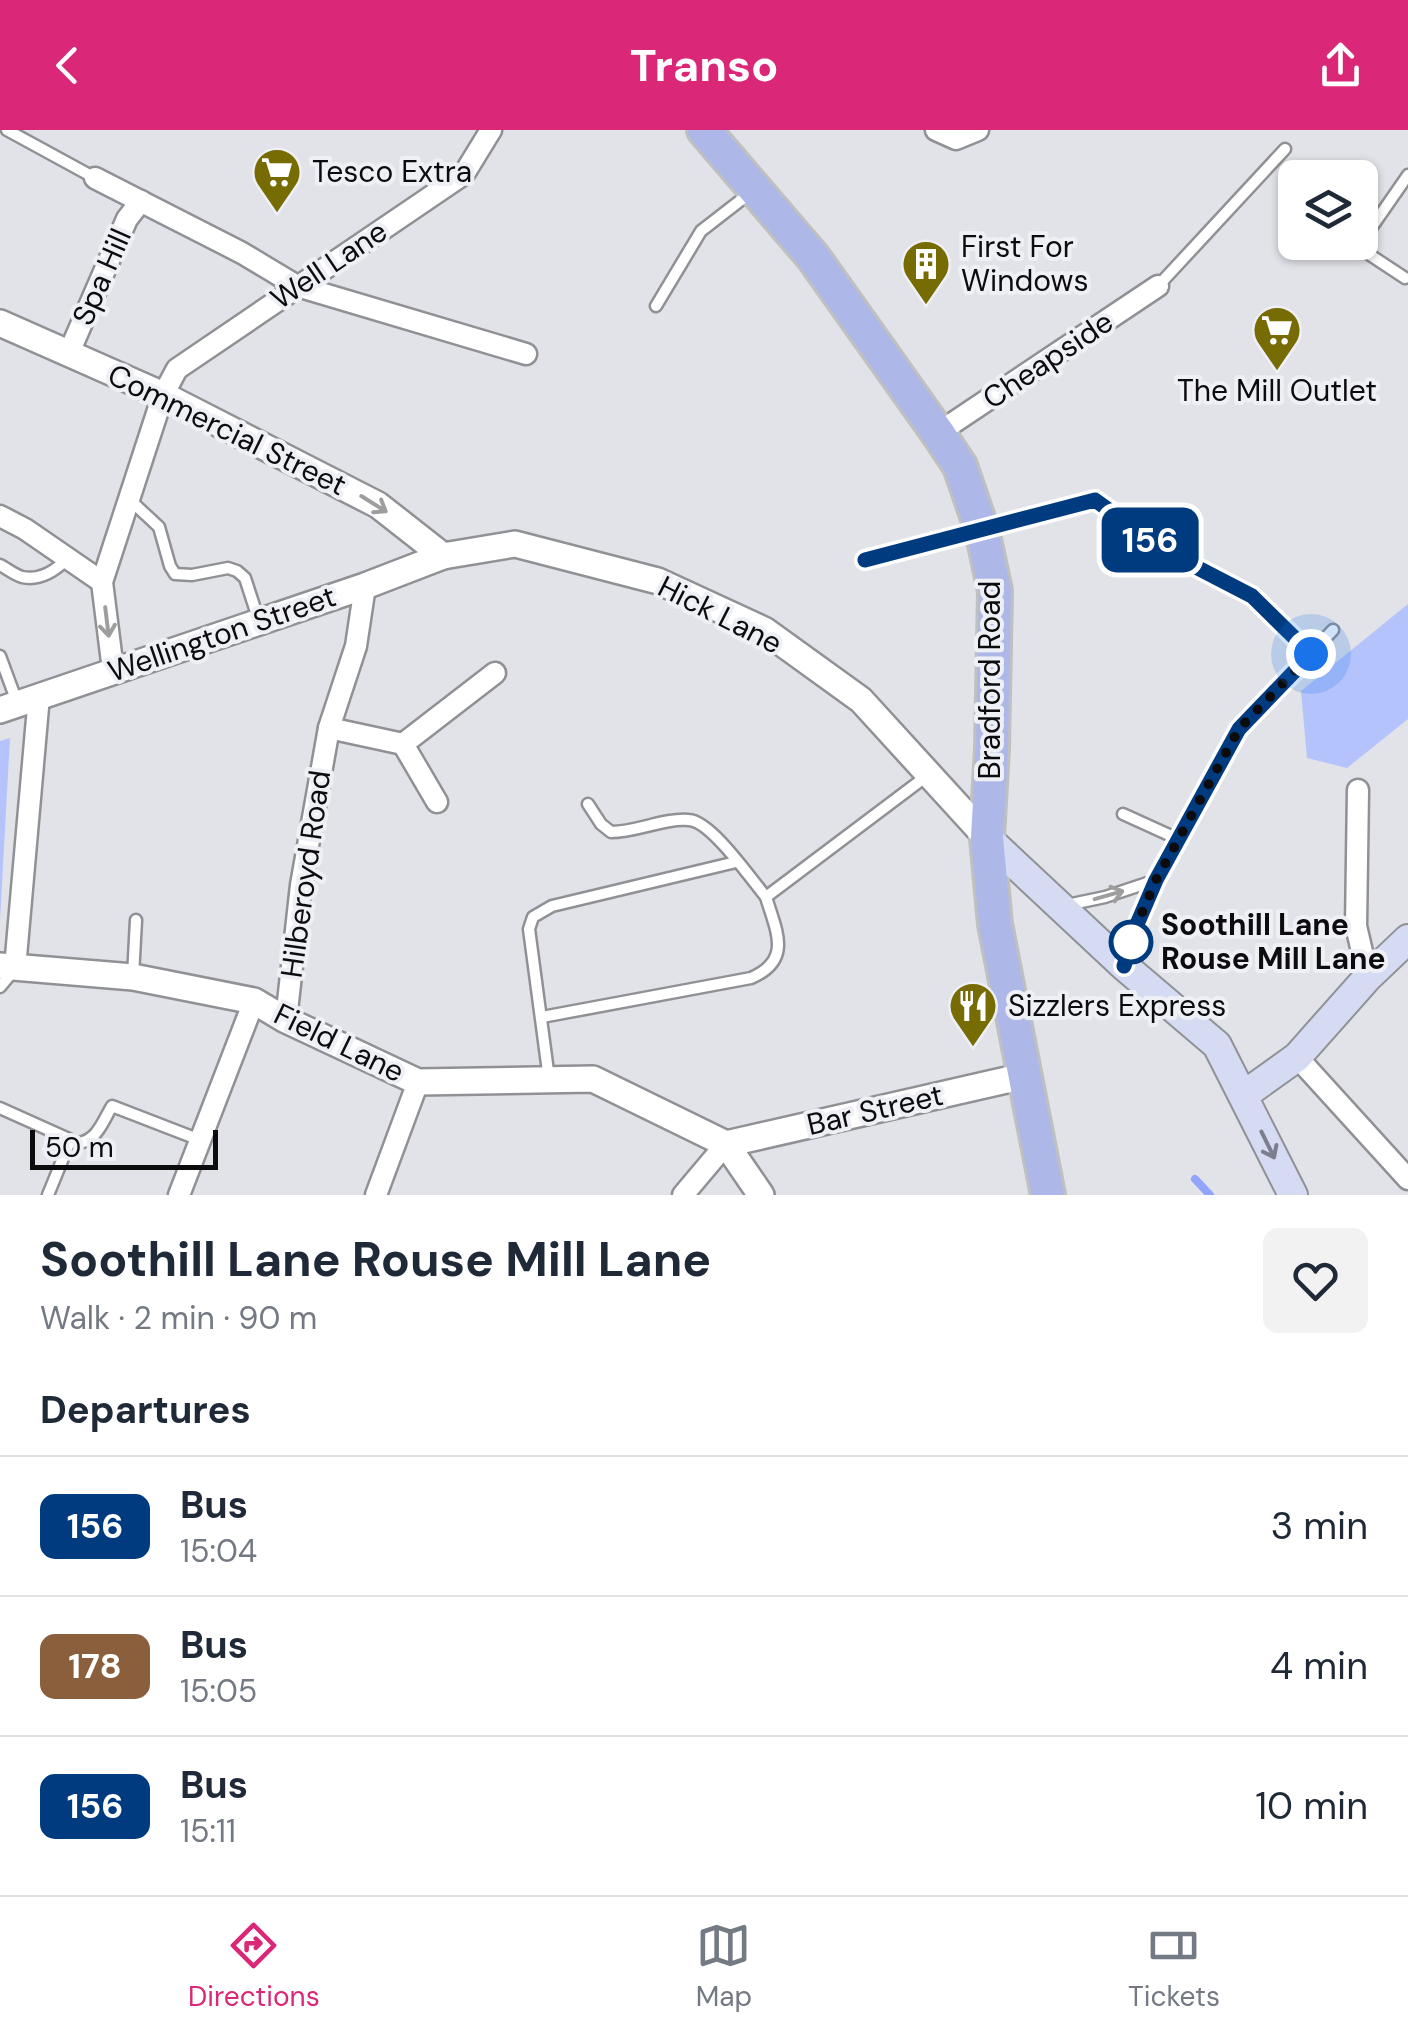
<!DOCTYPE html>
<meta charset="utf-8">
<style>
:root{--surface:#fff;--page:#f2f2f3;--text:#1f2937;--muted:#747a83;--line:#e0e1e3;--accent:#db2777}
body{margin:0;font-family:"DM Sans",sans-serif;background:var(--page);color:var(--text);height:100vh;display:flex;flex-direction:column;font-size:38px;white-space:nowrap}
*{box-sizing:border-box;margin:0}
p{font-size:32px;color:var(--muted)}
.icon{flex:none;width:55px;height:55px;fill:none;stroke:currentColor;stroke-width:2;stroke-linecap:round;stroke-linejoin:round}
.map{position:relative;height:1065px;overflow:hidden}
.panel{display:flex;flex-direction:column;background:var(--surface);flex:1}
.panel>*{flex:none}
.badge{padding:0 20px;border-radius:15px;font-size:35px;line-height:65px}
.controls{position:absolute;left:1278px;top:30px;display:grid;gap:20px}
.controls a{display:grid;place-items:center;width:100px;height:100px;border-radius:15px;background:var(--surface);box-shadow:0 2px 8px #0004;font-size:50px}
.scale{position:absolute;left:30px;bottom:25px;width:188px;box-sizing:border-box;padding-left:10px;border:5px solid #0c0c0e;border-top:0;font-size:28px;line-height:35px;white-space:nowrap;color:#0c0c0e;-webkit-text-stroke:8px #eff0f5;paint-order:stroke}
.you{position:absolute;width:50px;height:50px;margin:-25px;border:8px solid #fff;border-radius:50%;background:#1a73e8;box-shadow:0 0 0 15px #1a73e833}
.map>.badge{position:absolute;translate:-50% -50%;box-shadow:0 0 0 5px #fff}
h2{padding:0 40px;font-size:38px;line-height:90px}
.round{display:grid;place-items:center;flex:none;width:105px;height:105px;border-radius:15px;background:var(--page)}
.summary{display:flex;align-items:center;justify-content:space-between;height:170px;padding:0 40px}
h1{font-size:48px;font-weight:700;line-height:75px}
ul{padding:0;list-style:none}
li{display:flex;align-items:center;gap:30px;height:140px;padding:0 40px;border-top:2px solid var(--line)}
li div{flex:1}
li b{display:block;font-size:38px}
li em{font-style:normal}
li .badge{min-width:110px;font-weight:700;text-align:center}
header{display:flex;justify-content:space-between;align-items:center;height:130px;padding:0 40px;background:var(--accent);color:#fff;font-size:45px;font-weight:700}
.menu{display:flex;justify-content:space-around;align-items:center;height:140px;border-top:2px solid var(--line);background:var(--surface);font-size:28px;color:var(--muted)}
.menu a{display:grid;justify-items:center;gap:5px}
.menu .on{color:var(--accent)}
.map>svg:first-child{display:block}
.green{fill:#b5c3fd}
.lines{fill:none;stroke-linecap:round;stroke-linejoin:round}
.stream{stroke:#92a5fd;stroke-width:8}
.service-casing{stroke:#909195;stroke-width:15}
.minor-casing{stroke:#909195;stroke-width:25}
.tertiary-casing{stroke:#909195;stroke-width:30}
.secondary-casing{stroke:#909195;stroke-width:32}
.primary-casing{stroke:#c0c0c0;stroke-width:38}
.service{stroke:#fff;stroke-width:10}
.minor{stroke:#fff;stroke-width:20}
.tertiary{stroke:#fff;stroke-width:25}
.secondary{stroke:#d6dbf4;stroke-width:28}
.primary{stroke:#adb8e8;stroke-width:32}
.oneway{stroke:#9e9e9f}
.oneway2{stroke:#7b7e8c}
.line-casing{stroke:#fff;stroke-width:22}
.line{stroke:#003b80;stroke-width:15}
.walk{stroke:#0c0c0e;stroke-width:10;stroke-dasharray:0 18}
.stop-dot{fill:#fff;stroke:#003b80;stroke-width:5}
.labels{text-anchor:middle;stroke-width:8;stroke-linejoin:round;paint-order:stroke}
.poi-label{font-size:30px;fill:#0c0c0e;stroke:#eff0f5;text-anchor:start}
.street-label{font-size:30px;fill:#0c0c0e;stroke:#eff0f5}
.stop-label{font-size:30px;font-weight:bold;fill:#0c0c0e;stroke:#eff0f5;text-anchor:start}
</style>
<header><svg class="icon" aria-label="back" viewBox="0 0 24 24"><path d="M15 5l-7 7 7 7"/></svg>Transo<svg class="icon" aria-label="share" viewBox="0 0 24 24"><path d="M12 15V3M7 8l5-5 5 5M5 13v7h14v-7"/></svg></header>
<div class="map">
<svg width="1408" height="1065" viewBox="0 0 1408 1065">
<rect width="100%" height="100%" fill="#e2e3e8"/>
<g class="green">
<polygon points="1408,474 1408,589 1347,638 1307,628 1301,561"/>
<polygon points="10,608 0,790 0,611"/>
</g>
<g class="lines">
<polyline class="stream" points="1195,1049 1210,1065"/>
<g class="service-casing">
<g id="service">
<polyline points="7,0 95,48"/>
<polyline points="1405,148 1358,117 1408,45"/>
<polyline points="1158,156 1285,19"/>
<polyline points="656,176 701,101 750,63"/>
<polyline points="130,370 159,397 170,436 175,444 192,445 228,438 237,441 245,448 259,491"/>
<polyline points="865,430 1095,371 1167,422 1252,467 1311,523"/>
<path d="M0,435C6,438 15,445 22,447C40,451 56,440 67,429"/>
<polyline points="0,526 17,572"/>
<path d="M588,674L601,694L611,702C637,702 663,688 689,690C711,691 751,749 766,767"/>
<polyline points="1123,684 1178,709"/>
<polyline points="1067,775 1105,767 1156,750"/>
<polyline points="1126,831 1138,792 1156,750 1239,599 1333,500"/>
<polyline points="133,846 136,790"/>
<polyline points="0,857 15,839"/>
<path d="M542,887L751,848C793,830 776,801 766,767L928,645"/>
<polyline points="549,949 529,799 533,787 552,776 736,732"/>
<path d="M0,978L78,1013C97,1011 103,991 112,976L200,1010"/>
<polyline points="48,1065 70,1011"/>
</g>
</g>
<g class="minor-casing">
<g id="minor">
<polyline points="936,0 956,9 978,0"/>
<polyline points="95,48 242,123 297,156 526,224"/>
<polyline points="68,225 127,89 141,71"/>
<polyline points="938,303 1158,156"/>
<polyline points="0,386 25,399 102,452"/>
<polyline points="113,540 102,452 163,265 177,239 464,44 491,0"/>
<polyline points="329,598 403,614 495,543"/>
<polyline points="403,614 437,672"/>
<polyline points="1358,660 1356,796 1368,847"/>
<polyline points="15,838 39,566"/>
<polyline points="286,890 301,755 329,598 356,516 365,456"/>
<polyline points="1297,927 1408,1049"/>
<polyline points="179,1065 254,871"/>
<polyline points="376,1065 418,952"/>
<polyline points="683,1065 726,1014"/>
</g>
</g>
<g class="tertiary-casing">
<g id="tertiary">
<polyline points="0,193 163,265 378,375 443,426"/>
<polyline points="0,580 365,456 443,426 515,414 658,451 764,500 861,570 987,708"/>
<polyline points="0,836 133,847 254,871 286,890 418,952 593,949 726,1014 761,1065"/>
<polyline points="726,1014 1024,946"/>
</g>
</g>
<g class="secondary-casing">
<g id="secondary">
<polyline points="987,708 1124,836 1217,915 1293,1065"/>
<polyline points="1244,965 1297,927 1368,847 1408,809"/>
</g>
</g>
<g class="primary-casing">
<polyline id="primary" points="704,0 813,127 938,303 960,336 982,400 995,461 992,618 987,708 995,794 1048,1065"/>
</g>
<use href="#service" class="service"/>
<use href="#minor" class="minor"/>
<use href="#tertiary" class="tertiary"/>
<use href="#secondary" class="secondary"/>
<use href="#primary" class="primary"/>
</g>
<defs><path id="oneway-shaft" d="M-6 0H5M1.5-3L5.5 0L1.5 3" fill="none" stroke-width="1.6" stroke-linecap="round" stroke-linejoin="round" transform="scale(2.5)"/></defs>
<g class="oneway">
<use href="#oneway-shaft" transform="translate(374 374) rotate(32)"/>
<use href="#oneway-shaft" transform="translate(107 492) rotate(83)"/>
<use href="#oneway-shaft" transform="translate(1109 765) rotate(-16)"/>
</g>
<use class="oneway2" href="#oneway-shaft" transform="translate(1268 1015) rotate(64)"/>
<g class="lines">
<g class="line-casing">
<polyline id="line" points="865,430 1095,370 1167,422 1252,466 1311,524 1239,599 1156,750 1138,792 1124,836"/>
</g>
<use href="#line" class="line"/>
<polyline class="walk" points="1131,812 1131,814 1138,792 1156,750 1239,599 1311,524"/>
</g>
<defs>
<g id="supermarket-pin" transform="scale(2.5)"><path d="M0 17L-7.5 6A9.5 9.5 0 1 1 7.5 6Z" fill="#776b04" stroke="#eff0f5"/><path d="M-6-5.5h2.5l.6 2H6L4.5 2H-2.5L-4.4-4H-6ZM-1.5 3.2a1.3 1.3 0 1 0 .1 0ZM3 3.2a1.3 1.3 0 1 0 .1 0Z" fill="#fff"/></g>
<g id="building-pin" transform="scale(2.5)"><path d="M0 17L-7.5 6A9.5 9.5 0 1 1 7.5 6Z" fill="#776b04" stroke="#eff0f5"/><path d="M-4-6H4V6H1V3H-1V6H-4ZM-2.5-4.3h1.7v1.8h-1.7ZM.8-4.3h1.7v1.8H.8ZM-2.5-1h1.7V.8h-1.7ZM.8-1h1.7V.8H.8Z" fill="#fff"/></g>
<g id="restaurant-pin" transform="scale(2.5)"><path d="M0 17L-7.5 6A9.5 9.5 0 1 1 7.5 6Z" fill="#776b04" stroke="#eff0f5"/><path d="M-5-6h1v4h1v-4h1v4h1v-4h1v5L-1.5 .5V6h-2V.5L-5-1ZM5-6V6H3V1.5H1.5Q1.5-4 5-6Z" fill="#fff"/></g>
</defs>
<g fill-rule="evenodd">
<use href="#supermarket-pin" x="277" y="42"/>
<use href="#building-pin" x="926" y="134"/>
<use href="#supermarket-pin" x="1277" y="200"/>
<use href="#restaurant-pin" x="973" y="876"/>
</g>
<circle class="stop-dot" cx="1131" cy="812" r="20"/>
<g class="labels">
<g class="poi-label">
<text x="312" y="52">Tesco Extra</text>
<text x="961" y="127">First For<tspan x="961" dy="34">Windows</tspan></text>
<text x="1277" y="271" text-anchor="middle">The Mill Outlet</text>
<text x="1008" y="886">Sizzlers Express</text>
</g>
<g class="street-label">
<text transform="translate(329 135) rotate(-34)" y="10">Well Lane</text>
<text transform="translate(102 147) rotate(-66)" y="10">Spa Hill</text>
<text transform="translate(1048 230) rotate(-34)" y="10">Cheapside</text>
<text transform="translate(227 300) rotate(26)" y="10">Commercial Street</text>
<text transform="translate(720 485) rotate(27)" y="10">Hick Lane</text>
<text transform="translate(222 504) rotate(-19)" y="10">Wellington Street</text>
<text transform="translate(990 550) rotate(-90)" y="10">Bradford Road</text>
<text transform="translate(306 744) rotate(-82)" y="10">Hilberoyd Road</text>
<text transform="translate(339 913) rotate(26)" y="10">Field Lane</text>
<text transform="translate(875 980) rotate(-13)" y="10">Bar Street</text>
</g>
<g class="stop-label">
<text x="1161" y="805">Soothill Lane<tspan x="1161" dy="34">Rouse Mill Lane</tspan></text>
</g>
</g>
</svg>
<div class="controls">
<a><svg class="icon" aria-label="layers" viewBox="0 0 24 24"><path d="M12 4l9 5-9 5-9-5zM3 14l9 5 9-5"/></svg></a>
</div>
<div class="scale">50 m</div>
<div class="you" style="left:1311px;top:524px"></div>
<b class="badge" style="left:1150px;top:410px;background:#003b80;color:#fff">156</b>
</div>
<section class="panel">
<div class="summary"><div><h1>Soothill Lane Rouse Mill Lane</h1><p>Walk · 2 min · 90 m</p></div><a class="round"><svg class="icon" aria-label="heart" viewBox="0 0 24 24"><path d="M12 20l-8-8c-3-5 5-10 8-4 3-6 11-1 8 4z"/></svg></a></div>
<h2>Departures</h2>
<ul>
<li><span class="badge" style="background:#003b80;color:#fff">156</span><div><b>Bus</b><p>15:04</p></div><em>3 min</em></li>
<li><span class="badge" style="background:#8b5e3c;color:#fff">178</span><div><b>Bus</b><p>15:05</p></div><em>4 min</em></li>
<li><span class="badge" style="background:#003b80;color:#fff">156</span><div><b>Bus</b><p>15:11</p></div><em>10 min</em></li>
</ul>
</section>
<nav class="menu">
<a class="on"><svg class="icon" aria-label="directions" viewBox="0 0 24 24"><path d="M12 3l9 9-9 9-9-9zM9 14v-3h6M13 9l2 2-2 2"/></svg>Directions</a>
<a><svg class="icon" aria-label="map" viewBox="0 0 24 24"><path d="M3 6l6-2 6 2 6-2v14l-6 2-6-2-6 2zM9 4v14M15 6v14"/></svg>Map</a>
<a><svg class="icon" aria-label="tickets" viewBox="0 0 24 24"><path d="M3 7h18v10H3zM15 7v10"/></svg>Tickets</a>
</nav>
